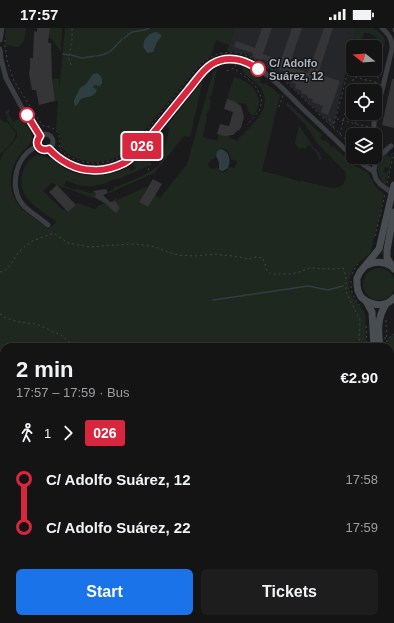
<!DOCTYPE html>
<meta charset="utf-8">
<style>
:root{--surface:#141415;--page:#1d1d1e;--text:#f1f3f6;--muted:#9d9ea0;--line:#333334;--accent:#1a73e8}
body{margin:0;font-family:Helvetica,sans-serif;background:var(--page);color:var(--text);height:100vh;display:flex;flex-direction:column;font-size:15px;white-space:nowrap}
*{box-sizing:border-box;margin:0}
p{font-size:13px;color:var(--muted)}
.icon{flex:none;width:22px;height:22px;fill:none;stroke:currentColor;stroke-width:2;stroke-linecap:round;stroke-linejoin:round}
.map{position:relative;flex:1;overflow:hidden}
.sheet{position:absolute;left:0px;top:315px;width:394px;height:280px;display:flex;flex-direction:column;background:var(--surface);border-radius:12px 12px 0 0;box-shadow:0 1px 3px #0004,0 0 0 1px var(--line)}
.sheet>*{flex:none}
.badge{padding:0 8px;border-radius:3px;font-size:14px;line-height:26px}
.needle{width:26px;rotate:287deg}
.fabs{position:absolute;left:346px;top:12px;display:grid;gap:8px}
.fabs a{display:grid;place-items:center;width:36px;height:36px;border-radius:6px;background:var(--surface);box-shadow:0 1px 3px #0004,0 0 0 1px var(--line);font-size:20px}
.map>.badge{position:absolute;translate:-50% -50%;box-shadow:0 0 0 2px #fff}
.legs{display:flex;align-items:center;gap:6px;height:44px;padding:0 16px;font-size:13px}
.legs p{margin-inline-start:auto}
.overview{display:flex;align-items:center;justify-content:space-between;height:68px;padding:0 16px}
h1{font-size:22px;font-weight:700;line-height:30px}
.button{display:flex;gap:8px;margin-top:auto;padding:8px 16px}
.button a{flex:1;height:46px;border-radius:6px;background:var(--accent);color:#fff;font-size:16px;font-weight:700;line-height:46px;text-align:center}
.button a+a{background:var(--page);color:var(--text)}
ul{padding:0 16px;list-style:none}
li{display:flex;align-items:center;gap:14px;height:48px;font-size:15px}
li i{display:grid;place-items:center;width:6px;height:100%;margin:0 5px;background:currentColor}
li i::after{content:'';width:10px;height:10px;margin:-5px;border:3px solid;border-radius:50%;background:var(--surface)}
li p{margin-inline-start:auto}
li:first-child i{background:linear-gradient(#0000 50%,currentColor 0)}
li:last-child i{background:linear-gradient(currentColor 50%,#0000 0)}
.status{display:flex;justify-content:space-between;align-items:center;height:28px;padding:0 20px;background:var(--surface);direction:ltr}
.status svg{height:11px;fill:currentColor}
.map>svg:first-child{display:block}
.built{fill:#25262a}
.green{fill:#1f281f;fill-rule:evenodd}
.water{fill:#2e3e42}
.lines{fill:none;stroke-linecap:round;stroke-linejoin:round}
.stream{stroke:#2e3e42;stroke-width:1.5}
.building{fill:#353538}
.path{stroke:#404449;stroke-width:1;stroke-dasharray:2 3;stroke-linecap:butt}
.service{stroke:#3a3d42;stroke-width:2.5}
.minor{stroke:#3a3d42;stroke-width:5}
.secondary{stroke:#484d52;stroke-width:7}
.trunk{stroke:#5e646a;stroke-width:9}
.line-1-casing{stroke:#fff;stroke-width:9}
.line-1{stroke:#d7263d;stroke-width:6}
.stop-1-dot{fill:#fff;stroke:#d7263d;stroke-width:2}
.labels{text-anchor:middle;stroke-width:3;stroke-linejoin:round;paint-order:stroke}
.stop-label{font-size:11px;font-weight:bold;fill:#abb4bd;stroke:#151517;text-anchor:start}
</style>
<div class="status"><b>17:57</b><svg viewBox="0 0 49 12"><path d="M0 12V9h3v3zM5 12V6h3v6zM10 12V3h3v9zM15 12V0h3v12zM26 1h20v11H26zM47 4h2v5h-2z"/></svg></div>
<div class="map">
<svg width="394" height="595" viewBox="0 0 394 595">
<rect width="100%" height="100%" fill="#1a1a1c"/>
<polygon class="built" points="235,0 356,0 333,99 287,54 265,37 246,26 240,25 227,23"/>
<g class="green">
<polygon points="6,0 26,0 24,13 20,18 18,19 6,17 6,11 5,10"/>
<polygon points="50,0 62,0 61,24 52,11 49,10"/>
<path d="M65,0H235L229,17L216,12L211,28L204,33L196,40L131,119C110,139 81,139 60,119C62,112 61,106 56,101L58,73H55L52,51H59V63Z"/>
<path d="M356,0H374C382,7 387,9 384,20L375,18L377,9L368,5H364L361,14L353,12Z"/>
<path d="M242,39L248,41L258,48V49L261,52L260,54L264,57L265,55L271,60V59L280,67L262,143L286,149L300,154L302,152L303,153C311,155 328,160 335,160C345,159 347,151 345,143L318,116L305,96L286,77L287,74L322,107L320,110L323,113L325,112L332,119L333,118L353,137L367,144L376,159L383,165L384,167L371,223C368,229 362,231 357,236C349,244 347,258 352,268C355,275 362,279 365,286L366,319H4V559L0,555V133L4,124L16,111L17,108V104L6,91L8,90L5,84L9,81L10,83L8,85L13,94L22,89C26,96 33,103 32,111C30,119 21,123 17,131C8,146 8,166 21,180C29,187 40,194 48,201L57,194C40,182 14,168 23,143C26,136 30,130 37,127C42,129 45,128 49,130C55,132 61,139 67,142C89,152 107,148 129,140L131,143L136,140L133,136L141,130L156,111L157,112L143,132V134L144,135L153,125L148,138L119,151C111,151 106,156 98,157C94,158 88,159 85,158C78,158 72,154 66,153L64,158L74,162L76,161L91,165L94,164L96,166L93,170L51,155L43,163L63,182L65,181L68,184L77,175L95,181L98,179L97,178L105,175L108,177L116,184L120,180L115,173L110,174L117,170V172L148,158L139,174L148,179L155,167L160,170L187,136L213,44L217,41L212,67H210L209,71H211L209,83L207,84L206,88L207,89L203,109L217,113L219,106L229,107L230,110L237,112C253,96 280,75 254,53C249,49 242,46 242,39ZM222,120L228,123L231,131L237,133L235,140L229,139C227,143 225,145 221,144L217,139C213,142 210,141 208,136L211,132L215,130L217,123Z"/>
<path d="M234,49C251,53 267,70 254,87C248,87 248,81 246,76L239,75L237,76L232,72L227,71Z"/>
<path d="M203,52L190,109L184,108L155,144V145L109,165L108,164L114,161V159L115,158H119C131,152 154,145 161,134L169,103V99L167,98Z"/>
<path d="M0,90L3,94H7L16,105C15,113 7,119 2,125H0Z"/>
<polygon points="299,97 313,119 319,124 322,131 319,132 316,124 309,117 304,121 303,119 299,121 295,115"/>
<path d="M389,123L387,128L391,129V126H393L389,141L385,139L383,144L387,145L388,142H389L385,157C375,145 375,132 389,123Z"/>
<circle cx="379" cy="256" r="16"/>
<polygon points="394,306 394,363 390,339 390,319 388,319 388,311"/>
<polygon points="390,446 394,454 394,586 390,586"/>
<polygon points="4,580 4,591 47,591 47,595 1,595 2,586"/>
<polygon points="53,591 149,591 349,595 53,595"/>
</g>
<g class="water">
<path d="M157,4L161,7V9L157,14L153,24L148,25C138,17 146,5 157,4Z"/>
<path d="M97,45C102,48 104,53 100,58L95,57L93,58V59L97,62C94,70 87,68 81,71L76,78H75L74,75V72L80,60L86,56L93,46Z"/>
<path d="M221,121C230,124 231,132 228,140L223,143H221L219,141V134L216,128L217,123Z"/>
</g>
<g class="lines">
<g class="stream">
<polyline points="124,10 132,4 144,2 149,0"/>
<polyline points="63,26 69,27"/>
<polyline points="71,27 82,30 95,28"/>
<path d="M97,28C111,25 113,21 122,11"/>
<polyline points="213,272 308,258 328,262 343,258"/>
</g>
</g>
<g class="building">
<polygon points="37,0 50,0 48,15 51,15 52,50 55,73 39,77 36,62 32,62 29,46 30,39 30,30 33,30 34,3 37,4"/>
<polygon points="262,0 272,0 263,26 281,32 292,0 302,0 289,38 308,45 324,0 333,0 318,46 340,53 328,87 321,84 323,78 312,74 313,71 308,70 308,68 301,65 302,63 295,60 296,56 288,53 291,45 278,41 279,37 262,31 261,32 252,29 253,25 234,19 236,13 255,20"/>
<polygon points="392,51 394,51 394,100 382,97"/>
<polygon points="227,71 234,73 241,78 244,89 241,100 238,103 238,102 233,107 224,108 217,106 220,96 229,98 233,84 224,81"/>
<polygon points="153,151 162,156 148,179 139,174"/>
<polygon points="57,157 76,177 68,184 49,164"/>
<polygon points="106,161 108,165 103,167 110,174 115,173 120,180 116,185 108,178 108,177 94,169 96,166 93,163"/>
</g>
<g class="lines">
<g class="path">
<polyline points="5,12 5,19"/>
<path d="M6,22L7,32L14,53L42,97C45,99 49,98 52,100C60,103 61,112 59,120C74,137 104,140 123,127C135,120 143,106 152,96C167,77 182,59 196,41C201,37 205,32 211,29C247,10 286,54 309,76C323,91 339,104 353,119"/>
<polyline points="71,37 69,31 72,12 72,0"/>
<polyline points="236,42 254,56 260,66 262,74 259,83 247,97"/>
<polyline points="227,43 234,40 236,36"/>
<polyline points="367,45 368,47 371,47"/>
<polyline points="372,48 380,50"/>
<polyline points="355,49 379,55"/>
<polyline points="364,63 366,52"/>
<polyline points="279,79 283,67"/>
<polyline points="329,91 334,95"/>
<polyline points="337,91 368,99"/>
<polyline points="368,99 369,106"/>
<polyline points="333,100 347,47 354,48 341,102 340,106 338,108"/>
<polyline points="349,114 352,111 358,85"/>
<polyline points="148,142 154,125 153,124 145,133 144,134 144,132 159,109 158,108"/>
<polyline points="387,155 394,125"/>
<polyline points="375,208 385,166"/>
<polyline points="0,244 4,243 9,239 18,225 30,214 51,206 55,206 68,215 89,219 129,216 143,217 156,219 167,224 178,227 195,228 215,226 221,227 234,228 249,231 255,229 263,230 267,243 271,246 290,246 296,245 310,240 332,241 343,240 346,248 346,264 360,292 359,319"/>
<polyline points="352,246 356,238 359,235"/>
<path d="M351,253C350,264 354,271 362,280"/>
<polyline points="0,286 6,290 19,294 36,296 61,307 69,314 93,316 103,319"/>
<polyline points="386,292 387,319"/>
<polyline points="366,298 367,319"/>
<polyline points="384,310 389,310 394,306"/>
<polyline points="0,350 4,351"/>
<polyline points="390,350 394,373"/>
<polyline points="0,397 4,399"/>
</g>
<polyline class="service" points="394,0 394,3"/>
<g class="minor">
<polyline points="0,12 2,0"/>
<polyline points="0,21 1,31 6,50 21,78 40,107"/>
<circle cx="45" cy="114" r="8"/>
<path d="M374,107V95L392,21C393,11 388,6 382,0"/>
<path d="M38,117C35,119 31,122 28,124C14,137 10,163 24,178C31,185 40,190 48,197"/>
<path d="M49,121C69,142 101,150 126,134C131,130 135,126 140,121L203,44C214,34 227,28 242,33C263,38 287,65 302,80C319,96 336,112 353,129"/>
<polyline points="353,129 374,144 376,151 380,156 392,165"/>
<path d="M362,134C375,135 382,125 391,118"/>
<path d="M374,144C374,132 383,122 375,110"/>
</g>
<g class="secondary">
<polyline points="394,184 387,222 387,230 394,241"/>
<path d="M367,237C376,233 383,233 391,238"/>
<path d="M366,273C376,278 385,279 394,270"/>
<polyline points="374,319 372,284 366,273 361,269 358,263 357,257 357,250 360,244 379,221 394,157"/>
<path d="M380,319C378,302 377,290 386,276"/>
<polyline points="390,388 394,403"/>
<polyline points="390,409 394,420"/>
<polyline points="0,581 4,574"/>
<polyline points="318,591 394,593"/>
<polyline points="50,595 50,591"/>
</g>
<polyline class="trunk" points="0,558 4,561"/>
</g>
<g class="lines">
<g class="line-1-casing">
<path id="line-1" d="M27,87L40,108C34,116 39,124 49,121C60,133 76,142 92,142C104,143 114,140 124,135C135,129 142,118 150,109C163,93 176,77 189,61C196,53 202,42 212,36C227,27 244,31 258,41"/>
</g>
<use href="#line-1" class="line-1"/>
</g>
<g class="stop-1-dot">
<circle cx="258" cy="41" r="7"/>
<circle cx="27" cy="87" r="7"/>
</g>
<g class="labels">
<g class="stop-label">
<text x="269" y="39">C/ Adolfo<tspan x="269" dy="13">Suárez, 12</tspan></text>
</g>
</g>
</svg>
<div class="fabs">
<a><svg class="needle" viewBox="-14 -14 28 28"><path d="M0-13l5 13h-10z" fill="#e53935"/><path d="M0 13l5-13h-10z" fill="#9d9ea0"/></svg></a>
<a><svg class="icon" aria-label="locate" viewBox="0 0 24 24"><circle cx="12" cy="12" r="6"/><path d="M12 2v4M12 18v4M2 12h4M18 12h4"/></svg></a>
<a><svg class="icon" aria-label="layers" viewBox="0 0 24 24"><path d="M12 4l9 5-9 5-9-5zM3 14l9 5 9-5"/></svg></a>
</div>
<b class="badge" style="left:142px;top:118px;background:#d7263d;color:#fff">026</b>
<section class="sheet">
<div class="overview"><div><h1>2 min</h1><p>17:57 – 17:59 · Bus</p></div><b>€2.90</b></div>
<div class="legs"><svg class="icon" aria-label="walk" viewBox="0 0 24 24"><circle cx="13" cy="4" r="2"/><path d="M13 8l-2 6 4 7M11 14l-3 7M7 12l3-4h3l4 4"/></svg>1<svg class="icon" aria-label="forward" viewBox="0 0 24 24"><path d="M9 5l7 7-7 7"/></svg><b class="badge" style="background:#d7263d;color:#fff">026</b></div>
<ul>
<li><i style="color:#d7263d"></i><b>C/ Adolfo Suárez, 12</b><p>17:58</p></li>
<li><i style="color:#d7263d"></i><b>C/ Adolfo Suárez, 22</b><p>17:59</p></li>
</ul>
<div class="button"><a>Start</a><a>Tickets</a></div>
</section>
</div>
